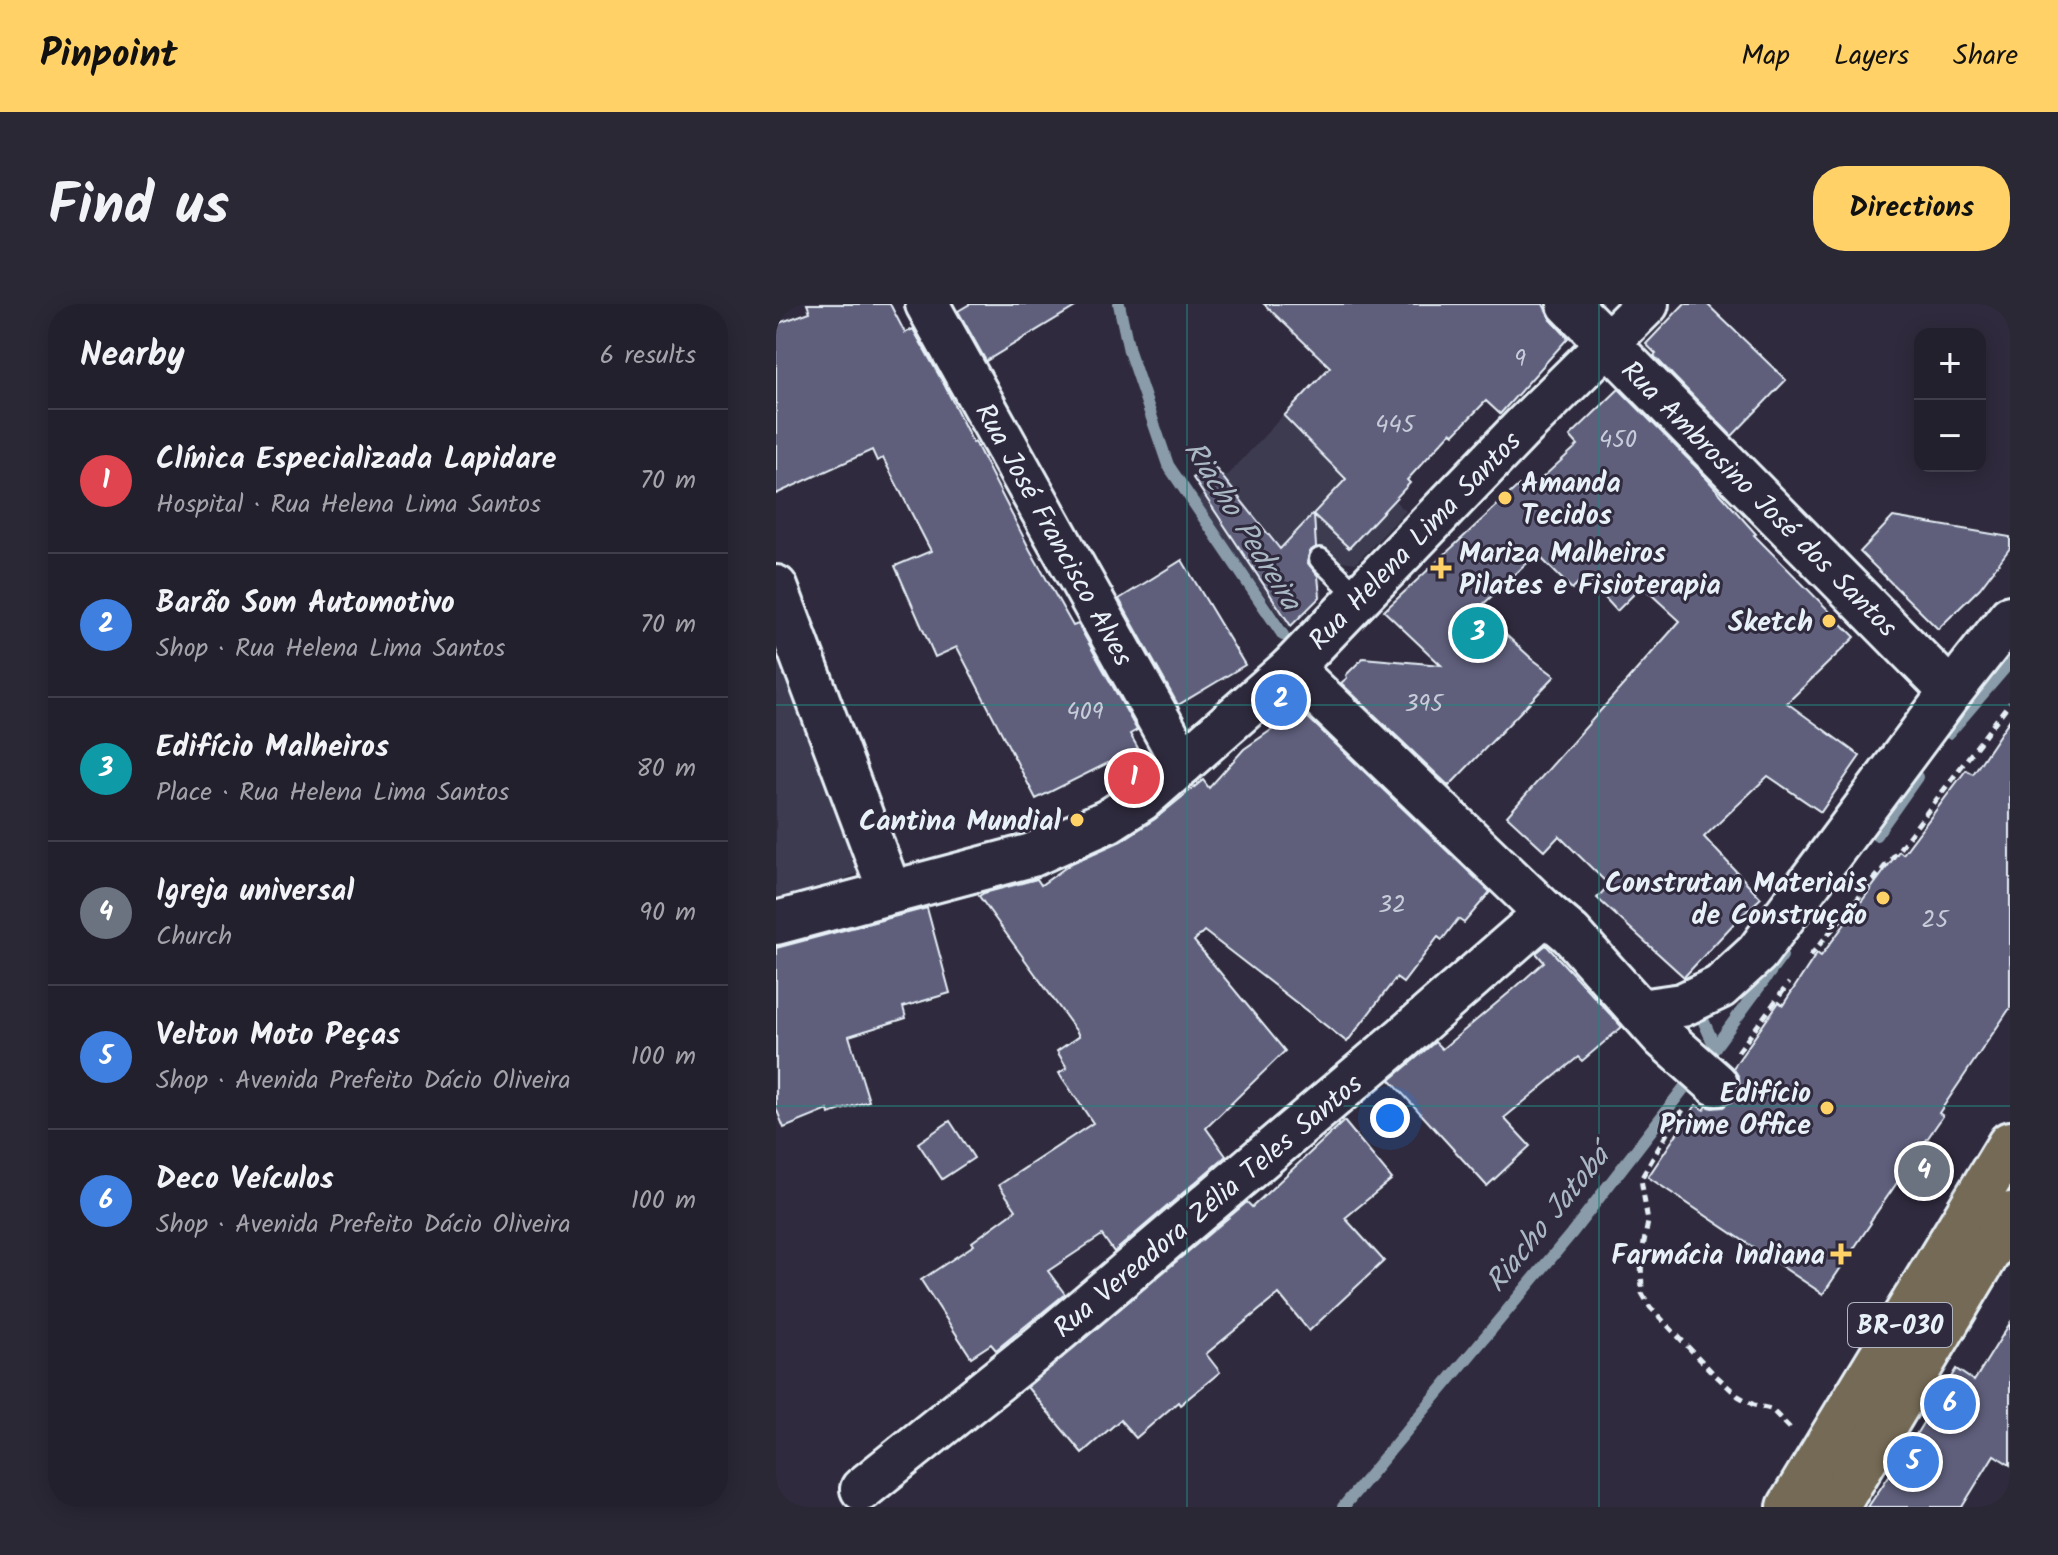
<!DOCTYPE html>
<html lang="en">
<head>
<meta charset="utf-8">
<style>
	:root { --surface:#23202e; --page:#2b2836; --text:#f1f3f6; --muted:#a3a3aa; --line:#403e4a; --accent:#ffd166 }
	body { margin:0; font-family:Kalam,sans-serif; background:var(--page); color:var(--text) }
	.controls { position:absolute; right:24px; top:24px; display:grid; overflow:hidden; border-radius:16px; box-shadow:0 4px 20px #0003 }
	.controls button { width:72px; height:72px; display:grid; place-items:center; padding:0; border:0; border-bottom:2px solid var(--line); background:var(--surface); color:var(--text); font:40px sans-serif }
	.you { position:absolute; left:614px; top:814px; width:28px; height:28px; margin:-20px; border:6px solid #fff; border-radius:50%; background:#1a73e8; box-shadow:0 0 0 12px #1a73e833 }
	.badge { display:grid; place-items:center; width:52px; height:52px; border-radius:50%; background:var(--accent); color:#fff; font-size:26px; font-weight:700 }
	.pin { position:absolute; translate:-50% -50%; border:4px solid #fff; box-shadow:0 2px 8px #0006 }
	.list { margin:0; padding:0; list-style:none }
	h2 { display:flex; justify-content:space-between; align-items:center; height:104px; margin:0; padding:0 32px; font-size:34px }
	h2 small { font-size:26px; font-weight:400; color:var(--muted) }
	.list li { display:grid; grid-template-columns:52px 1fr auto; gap:24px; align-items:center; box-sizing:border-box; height:144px; padding:0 32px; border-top:2px solid var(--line) }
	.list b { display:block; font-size:30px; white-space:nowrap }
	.list p { margin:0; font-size:26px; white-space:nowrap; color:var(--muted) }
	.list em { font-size:26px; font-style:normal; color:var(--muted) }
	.map { position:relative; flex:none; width:1234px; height:1203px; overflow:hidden; border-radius:32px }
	header { display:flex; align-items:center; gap:48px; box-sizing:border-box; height:112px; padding:0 40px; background:var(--accent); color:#111 }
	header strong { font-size:38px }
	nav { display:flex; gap:44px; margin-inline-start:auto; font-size:28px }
	.intro { display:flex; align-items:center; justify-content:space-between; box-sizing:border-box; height:192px; padding:0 48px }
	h1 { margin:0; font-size:56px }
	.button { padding:20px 36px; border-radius:32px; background:var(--accent); color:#111; font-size:28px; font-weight:700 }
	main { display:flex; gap:48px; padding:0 48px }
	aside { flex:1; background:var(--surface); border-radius:32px; box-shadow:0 4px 20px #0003 }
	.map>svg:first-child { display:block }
</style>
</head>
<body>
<header>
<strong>Pinpoint</strong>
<nav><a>Map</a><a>Layers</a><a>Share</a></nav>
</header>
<div class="intro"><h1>Find us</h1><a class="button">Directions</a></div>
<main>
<aside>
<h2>Nearby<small>6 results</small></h2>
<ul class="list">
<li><span class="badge" style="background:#e0444e">1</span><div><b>Clínica Especializada Lapidare</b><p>Hospital · Rua Helena Lima Santos</p></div><em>70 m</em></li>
<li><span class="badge" style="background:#3f7fe0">2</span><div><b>Barão Som Automotivo</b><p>Shop · Rua Helena Lima Santos</p></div><em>70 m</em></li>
<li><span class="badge" style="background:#0f9aa8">3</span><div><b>Edifício Malheiros</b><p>Place · Rua Helena Lima Santos</p></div><em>80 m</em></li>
<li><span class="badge" style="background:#6b7280">4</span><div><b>Igreja universal</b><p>Church</p></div><em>90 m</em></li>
<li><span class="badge" style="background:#3f7fe0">5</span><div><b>Velton Moto Peças</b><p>Shop · Avenida Prefeito Dácio Oliveira</p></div><em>100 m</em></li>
<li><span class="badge" style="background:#3f7fe0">6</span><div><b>Deco Veículos</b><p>Shop · Avenida Prefeito Dácio Oliveira</p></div><em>100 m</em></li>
</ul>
</aside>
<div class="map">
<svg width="1234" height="1203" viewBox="0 0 1234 1203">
	<rect width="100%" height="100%" fill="#2f2a3d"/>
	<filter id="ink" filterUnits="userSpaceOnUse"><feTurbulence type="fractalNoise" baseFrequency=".0125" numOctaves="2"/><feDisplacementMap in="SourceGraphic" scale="16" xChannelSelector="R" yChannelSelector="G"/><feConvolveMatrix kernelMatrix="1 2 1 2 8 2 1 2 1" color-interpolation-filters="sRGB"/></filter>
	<g filter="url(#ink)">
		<!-- built -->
		<g fill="#3d3a50">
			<polygon points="524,93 587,155 598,178 630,207 580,259 557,256 545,271 547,292 513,325 420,196 452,171"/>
			<polygon points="0,333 90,566 63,577 0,594"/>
		</g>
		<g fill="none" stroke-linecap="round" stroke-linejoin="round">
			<!-- stream -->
			<g stroke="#8a9caa" stroke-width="12">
				<polyline points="343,0 353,47 392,161 507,331"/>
				<polyline points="1173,429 1234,358"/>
				<polyline points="1100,531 1141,473"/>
				<polyline points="924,709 939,743"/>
				<polyline points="567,1203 795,930 928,758 1006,652"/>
			</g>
		</g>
		<!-- building -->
		<g fill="#5e5f7c" stroke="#e8f1f8" stroke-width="2">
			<polygon points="31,0 114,0 129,29 137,25 169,82 197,139 199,138 254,246 297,322 302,320 361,426 354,430 362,444 260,495 181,343 159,353 119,262 155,247 107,154 101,157 96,146 0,190 0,20 34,8"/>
			<polygon points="194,0 304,0 210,57 182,7"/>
			<polygon points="488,0 767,0 775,16 792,34 724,110 710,97 678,130 675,128 631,176 634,179 573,244 538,211 540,243 534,247 531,258 542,272 544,293 515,322 417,174 436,160 504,245 570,175 508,112 554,63"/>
			<polygon points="908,0 931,0 1010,76 956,132 878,52 880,50 870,40"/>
			<polygon points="843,85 923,166 980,230 978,231 1079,333 1011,399 1084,452 1045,508 992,472 928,533 985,594 963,614 908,673 821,594 833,581 783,532 769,547 731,512 904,317 866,282 841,307 809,272 796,285 761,250 702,305 755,354 779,372 673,482 565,379 571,374 570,371 587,354 665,361 608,307 743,181 751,188 802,141 794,132"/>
			<polygon points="1117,213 1234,233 1234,244 1204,284 1162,325 1084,248"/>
			<polygon points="406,256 469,361 402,401 343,295"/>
			<polygon points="524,406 714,588 688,619 682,615 666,636 662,633 627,679 620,674 571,738 428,627 418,637 509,747 430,824 450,852 338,948 326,931 272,967 289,990 220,1046 215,1040 195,1053 145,976 198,941 196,938 240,906 223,881 317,819 283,769 291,764 281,747 303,732 301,728 203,592 208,589 261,575 265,581 296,559 345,537 379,515 427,476 433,484 468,445"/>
			<polygon points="1234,415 1234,704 1163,809 1167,812 1094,918 1095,919 1047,990 872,873 920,801 928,806 931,802 936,804 947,803 958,795 964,784 963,773 957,764 1003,698 1007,701 1041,649 1045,652 1123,547 1127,550 1190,466 1197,470"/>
			<polygon points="151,604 174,689 127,703 130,714 73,732 93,797 53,810 52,806 8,824 0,804 0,644"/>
			<polygon points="770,641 846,723 806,757 802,753 728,814 754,842 711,882 614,776 659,738 666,745 741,682 768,658 760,649"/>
			<polygon points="174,817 198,854 166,875 142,839"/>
			<polygon points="568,817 616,875 569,914 608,957 533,1027 503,990 430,1050 444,1068 404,1101 402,1098 360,1134 344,1116 306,1149 251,1083 471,898 476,903"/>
			<polygon points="1234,1019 1234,1161 1218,1151 1186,1203 1092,1203 1133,1142 1180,1065 1198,1077"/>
		</g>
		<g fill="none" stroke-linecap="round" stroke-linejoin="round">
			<!-- service casing -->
			<g stroke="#e8f1f8" stroke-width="26">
				<polyline id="service" points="544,255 583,293"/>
			</g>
			<!-- minor casing -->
			<g stroke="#e8f1f8" stroke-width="48">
				<g id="minor">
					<polyline points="151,0 407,459"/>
					<polyline points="793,0 1175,388"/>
					<polyline points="0,283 114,588"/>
					<polyline points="515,364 770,609 795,630 887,733 940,780"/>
					<polyline points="0,619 256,551 332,517 366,495 515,364 749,121 871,0"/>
					<polyline points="864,707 906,701 944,683 981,649 1175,388 1234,313"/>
					<polyline points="86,1185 262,1044 628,733 770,609"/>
				</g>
			</g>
			<!-- primary casing -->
			<g stroke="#e8f1f8" stroke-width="50">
				<g id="primary">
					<polyline points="1014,1203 1234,840"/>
					<polyline points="1060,1203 1234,911"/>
				</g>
			</g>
			<!-- path -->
			<g stroke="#e8f1f8" stroke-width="5" stroke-dasharray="8 6" stroke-linecap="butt">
				<polyline points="1034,652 1121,548 1234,398"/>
				<polyline points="962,748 1013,679"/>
				<polyline points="907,806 893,826 865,875 872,918 865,953 866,989 874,1003 936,1068 962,1092 978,1101 995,1105 1015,1125"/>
			</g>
			<!-- service -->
			<use href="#service" stroke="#2f2a3d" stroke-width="20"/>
			<!-- minor -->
			<use href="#minor" stroke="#2f2a3d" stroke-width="42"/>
			<!-- primary -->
			<use href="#primary" stroke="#756a55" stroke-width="44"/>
		</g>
	</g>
	<!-- grid -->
	<path fill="none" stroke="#25827c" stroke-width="2" stroke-opacity="0.55" d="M411,0v1203M823,0v1203M0,401h1234M0,802h1234"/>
	<!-- markers -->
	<g fill="#ffd166" stroke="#2f2a3d" stroke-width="3">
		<circle cx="729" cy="194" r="8"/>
		<path d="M661 252h8v8h8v8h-8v8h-8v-8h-8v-8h8z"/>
		<circle cx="1053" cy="317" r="8"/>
		<circle cx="301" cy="516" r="8"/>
		<circle cx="1107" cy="594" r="8"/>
		<circle cx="1051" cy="804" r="8"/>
		<path d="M1061 938h8v8h8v8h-8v8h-8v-8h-8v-8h8z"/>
	</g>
	<g text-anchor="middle" stroke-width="6" stroke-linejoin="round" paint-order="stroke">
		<!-- number labels -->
		<g font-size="24" fill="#c6ccd9">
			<text x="744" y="62">9</text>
			<text x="619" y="128">445</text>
			<text x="842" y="143">450</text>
			<text x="648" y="407">395</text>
			<text x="309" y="415">409</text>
			<text x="616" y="608">32</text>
			<text x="1159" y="623">25</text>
		</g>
		<!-- shield labels -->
		<rect fill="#2f2a3d" stroke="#b0b5c0" stroke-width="2" x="1072" y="999" width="104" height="44" rx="6"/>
		<g font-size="26" font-weight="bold" fill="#e8f1f8">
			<text x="1124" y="1030">BR-030</text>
		</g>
		<!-- poi labels -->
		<g font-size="28" font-weight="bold" fill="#e8f1f8" stroke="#2f2a3d" text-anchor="end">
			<text x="745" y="188" text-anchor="start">Amanda<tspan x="745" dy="32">Tecidos</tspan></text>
			<text x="683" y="258" text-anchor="start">Mariza Malheiros<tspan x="683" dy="32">Pilates e Fisioterapia</tspan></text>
			<text x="1037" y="327">Sketch</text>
			<text x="285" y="526">Cantina Mundial</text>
			<text x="1091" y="588">Construtan Materiais<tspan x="1091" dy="32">de Construção</tspan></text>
			<text x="1035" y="798">Edifício<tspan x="1035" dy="32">Prime Office</tspan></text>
			<text x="1049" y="960">Farmácia Indiana</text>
		</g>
		<!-- street labels -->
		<g font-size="28" fill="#e8f1f8" stroke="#2f2a3d">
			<text transform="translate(984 194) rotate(45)" y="10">Rua Ambrosino José dos Santos</text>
			<text transform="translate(279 230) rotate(61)" y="10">Rua José Francisco Alves</text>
			<text transform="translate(638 236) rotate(-46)" y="10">Rua Helena Lima Santos</text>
			<text transform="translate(431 901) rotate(-40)" y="10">Rua Vereadora Zélia Teles Santos</text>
		</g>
		<!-- water labels -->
		<g font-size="30" font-style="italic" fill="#aab8c4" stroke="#2f2a3d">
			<text transform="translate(467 221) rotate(58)" y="10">Riacho Pedreira</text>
			<text transform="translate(771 915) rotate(-51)" y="10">Riacho Jatobá</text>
		</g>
	</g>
</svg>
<div class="controls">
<button>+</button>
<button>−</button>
</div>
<div class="you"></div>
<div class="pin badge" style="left:358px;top:474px;background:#e0444e">1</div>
<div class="pin badge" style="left:505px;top:396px;background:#3f7fe0">2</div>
<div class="pin badge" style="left:702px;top:329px;background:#0f9aa8">3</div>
<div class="pin badge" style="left:1148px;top:867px;background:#6b7280">4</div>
<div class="pin badge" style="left:1137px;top:1158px;background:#3f7fe0">5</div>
<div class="pin badge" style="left:1174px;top:1100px;background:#3f7fe0">6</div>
</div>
</main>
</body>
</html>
